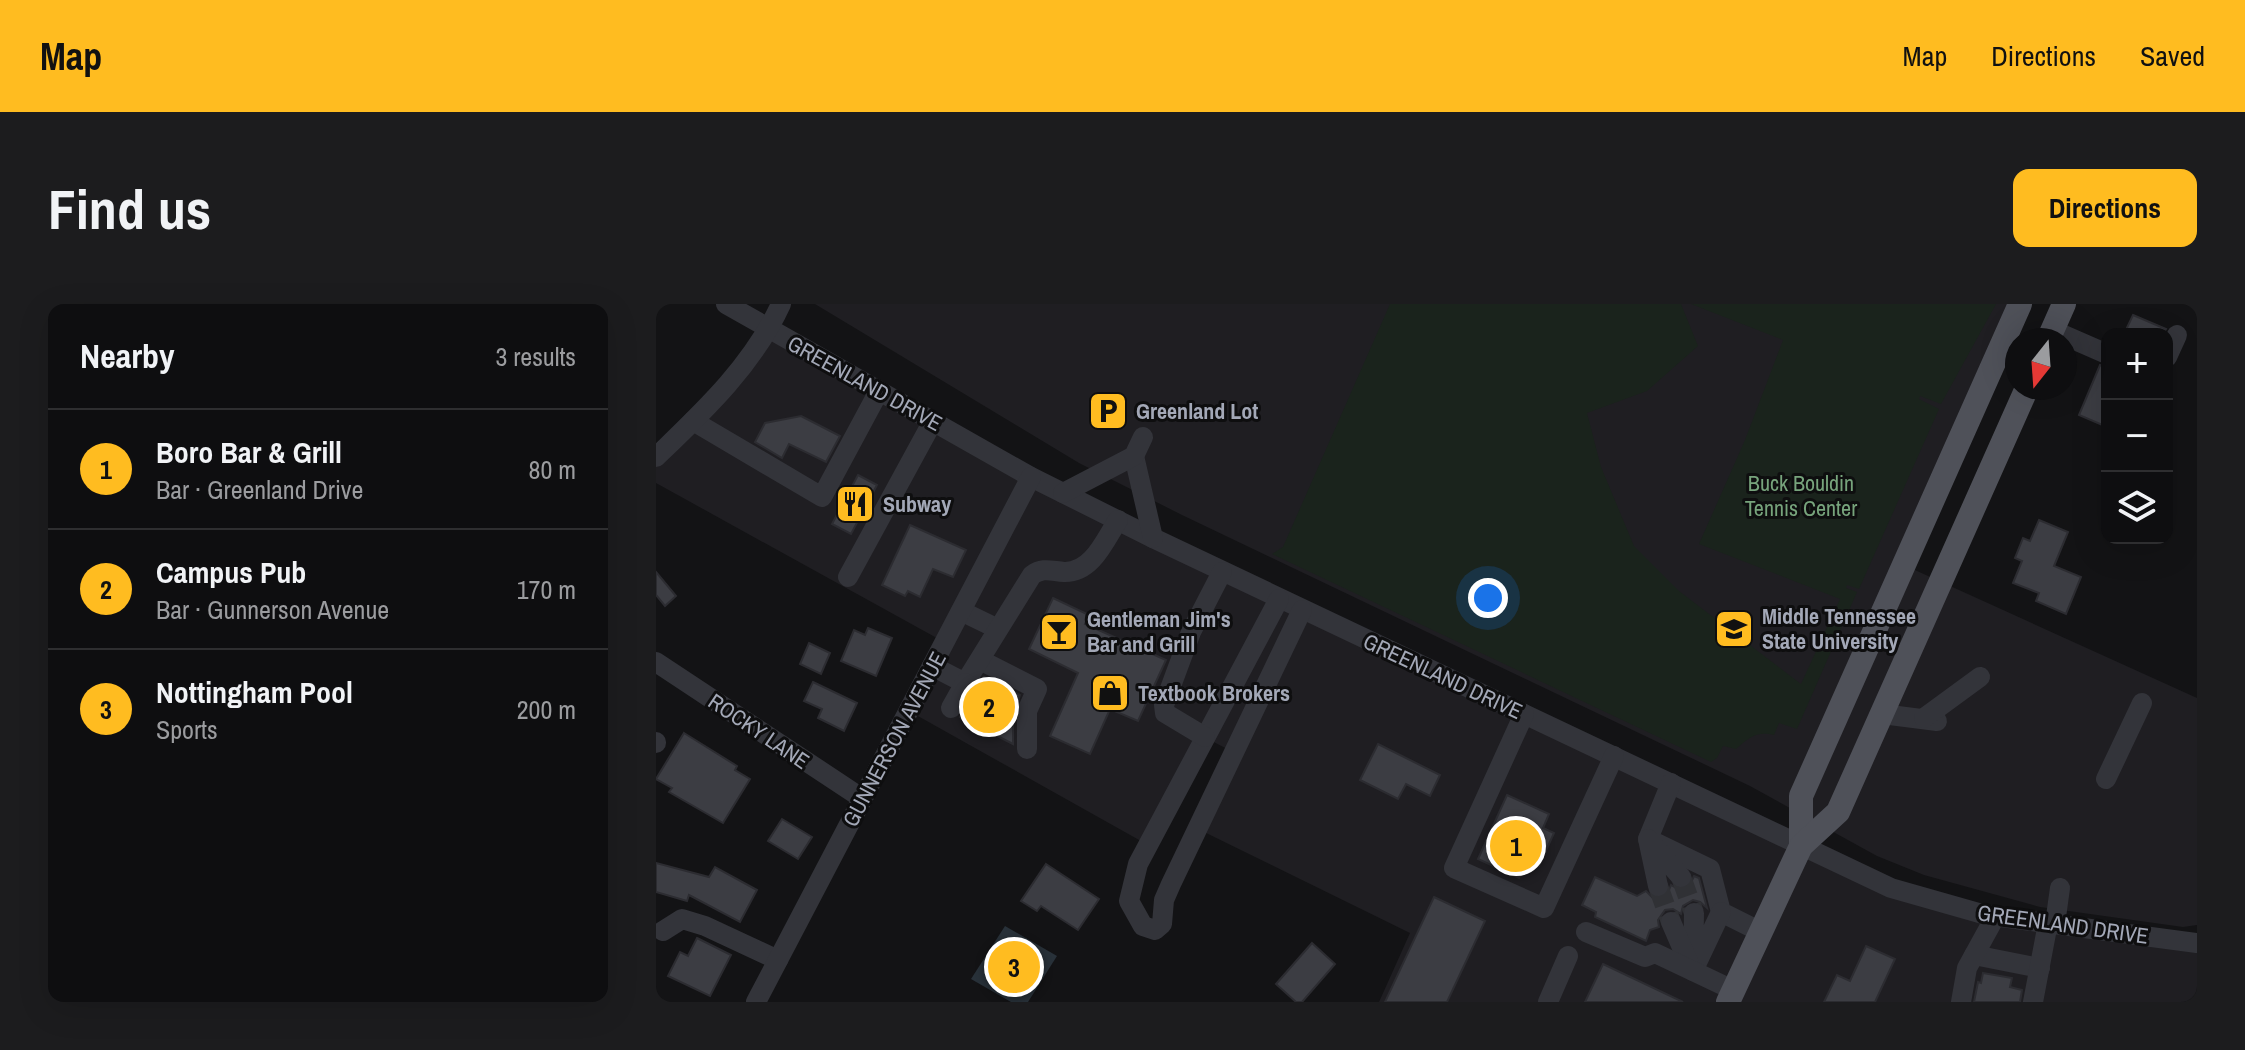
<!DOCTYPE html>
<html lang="en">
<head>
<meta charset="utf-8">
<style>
	:root { --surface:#0e0e10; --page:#1c1c1e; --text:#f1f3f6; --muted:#9b9c9f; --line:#2e2e30; --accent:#ffbc20 }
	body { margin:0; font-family:"Archivo Narrow",sans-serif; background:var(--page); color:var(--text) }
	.controls { position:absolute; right:24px; top:24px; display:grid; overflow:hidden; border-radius:16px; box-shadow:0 8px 32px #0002 }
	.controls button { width:72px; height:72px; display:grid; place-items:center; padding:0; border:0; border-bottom:2px solid var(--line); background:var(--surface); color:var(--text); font:40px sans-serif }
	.compass { position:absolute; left:1349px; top:24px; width:72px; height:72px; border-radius:50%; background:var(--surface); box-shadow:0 8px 32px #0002; rotate:197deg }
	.you { position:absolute; left:832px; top:294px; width:28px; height:28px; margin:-20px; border:6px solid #fff; border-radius:50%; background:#1a73e8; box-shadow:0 0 0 12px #1a73e833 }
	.badge { display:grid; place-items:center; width:52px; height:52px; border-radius:50%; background:var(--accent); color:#111; font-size:26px; font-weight:700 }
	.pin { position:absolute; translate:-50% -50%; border:4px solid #fff; box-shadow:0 2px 8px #0006 }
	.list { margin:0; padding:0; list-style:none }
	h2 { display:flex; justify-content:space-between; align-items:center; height:104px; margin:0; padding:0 32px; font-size:34px }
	h2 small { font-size:26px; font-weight:400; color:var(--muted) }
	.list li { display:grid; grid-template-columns:52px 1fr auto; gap:24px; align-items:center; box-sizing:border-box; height:120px; padding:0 32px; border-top:2px solid var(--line) }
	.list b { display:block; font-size:30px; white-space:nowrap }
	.list p { margin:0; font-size:26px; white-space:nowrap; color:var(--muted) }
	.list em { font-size:26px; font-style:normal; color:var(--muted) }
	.icon { flex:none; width:44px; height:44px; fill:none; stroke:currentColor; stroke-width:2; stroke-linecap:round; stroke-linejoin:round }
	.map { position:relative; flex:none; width:1541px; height:698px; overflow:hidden; border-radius:16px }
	header { display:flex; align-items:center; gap:48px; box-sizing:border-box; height:112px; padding:0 40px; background:var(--accent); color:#111 }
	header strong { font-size:38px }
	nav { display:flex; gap:44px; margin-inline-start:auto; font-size:28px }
	.intro { display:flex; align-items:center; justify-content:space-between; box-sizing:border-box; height:192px; padding:0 48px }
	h1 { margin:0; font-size:56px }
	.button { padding:20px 36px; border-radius:16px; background:var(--accent); color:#111; font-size:28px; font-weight:700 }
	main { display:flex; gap:48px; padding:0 48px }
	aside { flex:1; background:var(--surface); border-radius:16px; box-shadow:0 8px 32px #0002 }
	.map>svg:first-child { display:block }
</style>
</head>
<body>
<header>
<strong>Map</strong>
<nav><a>Map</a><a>Directions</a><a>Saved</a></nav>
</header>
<div class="intro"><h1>Find us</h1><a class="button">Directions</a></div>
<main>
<aside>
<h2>Nearby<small>3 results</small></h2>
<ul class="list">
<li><span class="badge">1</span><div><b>Boro Bar &amp; Grill</b><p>Bar · Greenland Drive</p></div><em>80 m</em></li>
<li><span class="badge">2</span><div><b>Campus Pub</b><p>Bar · Gunnerson Avenue</p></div><em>170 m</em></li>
<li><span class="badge">3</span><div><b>Nottingham Pool</b><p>Sports</p></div><em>200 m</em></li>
</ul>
</aside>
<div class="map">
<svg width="1541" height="698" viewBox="0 0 1541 698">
	<rect width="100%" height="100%" fill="#131315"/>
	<!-- built -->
	<g fill="#1f1e22">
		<polygon points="159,0 1359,0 1239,257 1541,394 1541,621 1527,623 1384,603 1268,571 1221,552 1094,482 526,211 423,159"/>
		<polygon points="113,25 375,173 1145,542 1330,611 1541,639 1541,698 723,698 754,629 542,525 577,448 550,434 492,541 253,407 288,338 0,179 0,153"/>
	</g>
	<!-- green -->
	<path fill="#1a231c" d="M734,0h291l17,42 -51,45 -60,22 14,54 33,79 45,45 122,93 39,-85 -141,-55 46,-104 38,-100 -92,-36h305l-55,100 -21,-8 -1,3 20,10 -80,180 -12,-4 -1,3 11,4 -60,137 -18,-6 -5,12c-18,-4 -25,3 -38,14l-13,-3 -6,12 -6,4 -439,-208 11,-7z"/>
	<!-- water -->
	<polygon fill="#283139" points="349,622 401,652 372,698 355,698 315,675"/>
	<!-- building -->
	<g fill="#3c3d43" stroke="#2c2c31" stroke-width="2">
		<polygon points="1477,11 1510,25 1507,30 1468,30"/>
		<polygon points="1444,61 1451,63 1451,123 1423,111"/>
		<polygon points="145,112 184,132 170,158 133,140 126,154 99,138 109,119"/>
		<polygon points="202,171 221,181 195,230 176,220"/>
		<polygon points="1383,216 1412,228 1398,262 1425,273 1410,310 1380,297 1383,289 1357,279 1366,257 1359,254 1367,234 1374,237"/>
		<polygon points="254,221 310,246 297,273 277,265 264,293 252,287 249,292 226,281"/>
		<polygon points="0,268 20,292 9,302 0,291"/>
		<polygon points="397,294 433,311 429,320 510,356 482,417 454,405 434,450 394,432 422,369 373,345"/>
		<polygon points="212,324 236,334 220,372 185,357 198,326 209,331"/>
		<polygon points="153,339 174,349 165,370 144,360"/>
		<polygon points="328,373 364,391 357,413 357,440 304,413"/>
		<polygon points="157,378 201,399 188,427 162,414 166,405 148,397"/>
		<polygon points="28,429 81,462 79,466 94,475 67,519 13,488 16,484 0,475"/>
		<polygon points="722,440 784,471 774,492 750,480 742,495 704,476"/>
		<polygon points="851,491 893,510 887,524 898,529 883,562 871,556 863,574 822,555"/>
		<polygon points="126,515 156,533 142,555 112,537"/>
		<polygon points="0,559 53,573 59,563 101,586 84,618 33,591 31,597 0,588"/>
		<polygon points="390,560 443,595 422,626 385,602 381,607 365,597"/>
		<polygon points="1038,572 1043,574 1051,604 1044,598 1037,596 1027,602 1025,610 1017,605 1009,606 1002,616 1003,623 994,626 990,637 939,613 940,608 926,601 939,573 981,592 990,587 997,594 1004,595 1011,591 1015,581 1022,585 1033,583"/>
		<polygon points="778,593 829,617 791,698 729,698"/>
		<polygon points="41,634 75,651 54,692 12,672 24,648 32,652"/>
		<polygon points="656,639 679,660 646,698 640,698 620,680"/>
		<polygon points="1210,642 1239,655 1219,698 1168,698 1181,671 1194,677"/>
		<polygon points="947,660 1027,698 929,698"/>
		<polygon points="1327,669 1356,674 1354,683 1366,686 1364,698 1318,698 1322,678 1325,679"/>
	</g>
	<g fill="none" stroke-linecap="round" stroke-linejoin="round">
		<!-- minor-tunnel -->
		<g stroke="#303135" stroke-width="20" stroke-dasharray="20 10" stroke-linecap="butt">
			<polyline points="1025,573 1038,609"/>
			<polyline points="1002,582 1015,618"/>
		</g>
		<!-- minor -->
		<g stroke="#33343a" stroke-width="20">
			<polyline points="70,0 375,173 497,234 1235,584 1330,611 1541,639"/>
			<polyline points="1396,26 1451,50"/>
			<polyline points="1511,53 1521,31"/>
			<polyline points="37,117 166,193 223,87"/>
			<polyline points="478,152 497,234"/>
			<path d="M0,153c48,-46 97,-92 125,-153"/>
			<polyline points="407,189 478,152 487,133"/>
			<polyline points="192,273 277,117"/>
			<polyline points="623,295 482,560 473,597 487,622 499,626 506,620 508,596 515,580 646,306"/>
			<polyline points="305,307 342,325"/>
			<polyline points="324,356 381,385 371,407 371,445"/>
			<polyline points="0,358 207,495"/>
			<path d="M276,362l33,17 67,-108c11,-8 19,-4 32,-3 28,1 41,-32 54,-52"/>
			<polyline points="295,404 309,379"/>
			<polyline points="868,410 798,564 888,604 958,452"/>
			<polyline points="1226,410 1281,417"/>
			<polyline points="1268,414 1324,373"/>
			<polyline points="549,433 509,409 508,401 535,328 566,268"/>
			<polyline points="0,438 0,439"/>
			<polyline points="1450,475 1486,399"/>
			<polyline points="1015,479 992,535 1054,565 1065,608 1105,628"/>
			<polyline points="1002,582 992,535 1025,573"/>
			<polyline points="1038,609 1037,667 1065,608"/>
			<polyline points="1015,618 1034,662"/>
			<polyline points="1399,620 1404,584"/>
			<polyline points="7,627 26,615 49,622 122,656"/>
			<polyline points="930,628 989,653 999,649 1077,686"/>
			<polyline points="1318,651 1384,664"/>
			<polyline points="100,698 375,173"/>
			<polyline points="892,698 912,652"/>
			<polyline points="1305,698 1311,664 1339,613"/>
			<polyline points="1377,698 1392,619"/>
		</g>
		<!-- major -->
		<g stroke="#4f5159" stroke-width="24">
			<polyline points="1392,36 1408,0"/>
			<polyline points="1145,542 1145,492 1364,0"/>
			<polyline points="1072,698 1145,542 1182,508 1371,84"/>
		</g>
	</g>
	<!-- icons -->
	<defs>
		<g id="parking-square" transform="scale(2)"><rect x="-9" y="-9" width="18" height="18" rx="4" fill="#ffbc20" stroke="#0e0e0f"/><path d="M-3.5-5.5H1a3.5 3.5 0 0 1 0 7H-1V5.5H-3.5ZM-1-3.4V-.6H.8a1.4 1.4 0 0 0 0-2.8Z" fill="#111"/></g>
		<g id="restaurant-square" transform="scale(2)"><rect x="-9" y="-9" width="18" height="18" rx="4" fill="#ffbc20" stroke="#0e0e0f"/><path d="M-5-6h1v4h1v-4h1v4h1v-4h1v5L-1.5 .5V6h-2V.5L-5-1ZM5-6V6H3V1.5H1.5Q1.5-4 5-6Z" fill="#111"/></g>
		<g id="university-square" transform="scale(2)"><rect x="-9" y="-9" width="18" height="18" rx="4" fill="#ffbc20" stroke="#0e0e0f"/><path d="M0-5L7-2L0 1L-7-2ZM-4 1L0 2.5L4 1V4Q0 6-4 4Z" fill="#111"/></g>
		<g id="bar-square" transform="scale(2)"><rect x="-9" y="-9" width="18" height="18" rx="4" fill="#ffbc20" stroke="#0e0e0f"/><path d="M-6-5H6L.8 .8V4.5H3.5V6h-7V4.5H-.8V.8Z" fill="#111"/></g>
		<g id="shop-square" transform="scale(2)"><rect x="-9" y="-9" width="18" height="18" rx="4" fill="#ffbc20" stroke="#0e0e0f"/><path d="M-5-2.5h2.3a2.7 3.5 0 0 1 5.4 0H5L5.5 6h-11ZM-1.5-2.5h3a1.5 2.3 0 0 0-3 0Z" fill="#111"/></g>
	</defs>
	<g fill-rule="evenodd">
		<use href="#parking-square" x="452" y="107"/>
		<use href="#restaurant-square" x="199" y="200"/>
		<use href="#university-square" x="1078" y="325"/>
		<use href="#bar-square" x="403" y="328"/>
		<use href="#shop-square" x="454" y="389"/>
	</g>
	<g text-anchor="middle" stroke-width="6" stroke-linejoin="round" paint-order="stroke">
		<!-- street labels -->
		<g font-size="22" fill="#a3a8b7" stroke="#0e0e0f">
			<text transform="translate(209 79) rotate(29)" y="8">GREENLAND DRIVE</text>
			<text transform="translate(787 372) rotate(25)" y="8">GREENLAND DRIVE</text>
			<text transform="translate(103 427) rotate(34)" y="8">ROCKY LANE</text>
			<text transform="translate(238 435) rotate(-62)" y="8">GUNNERSON AVENUE</text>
			<text transform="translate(1407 620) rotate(8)" y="8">GREENLAND DRIVE</text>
		</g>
		<!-- poi labels -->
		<g font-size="22" font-weight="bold" fill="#a3a8b7" stroke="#0e0e0f" text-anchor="start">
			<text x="480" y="115">Greenland Lot</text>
			<text x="227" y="208">Subway</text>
			<text x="1106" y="320">Middle Tennessee<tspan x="1106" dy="25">State University</tspan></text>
			<text x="431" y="323">Gentleman Jim's<tspan x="431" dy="25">Bar and Grill</tspan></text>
			<text x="482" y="397">Textbook Brokers</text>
		</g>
		<!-- park labels -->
		<g font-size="22" fill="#77a47c" stroke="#0e0e0f">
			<text x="1145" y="187">Buck Bouldin<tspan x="1145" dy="25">Tennis Center</tspan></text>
		</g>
	</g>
</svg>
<div class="controls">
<button>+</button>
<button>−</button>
<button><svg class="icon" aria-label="layers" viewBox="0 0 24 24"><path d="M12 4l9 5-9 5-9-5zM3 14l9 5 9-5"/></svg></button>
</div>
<svg class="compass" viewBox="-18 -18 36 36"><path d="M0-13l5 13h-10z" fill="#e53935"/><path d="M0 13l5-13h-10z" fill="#9b9c9f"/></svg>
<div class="you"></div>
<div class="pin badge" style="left:860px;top:542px">1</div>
<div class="pin badge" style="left:333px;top:403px">2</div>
<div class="pin badge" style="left:358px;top:663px">3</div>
</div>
</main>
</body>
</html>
